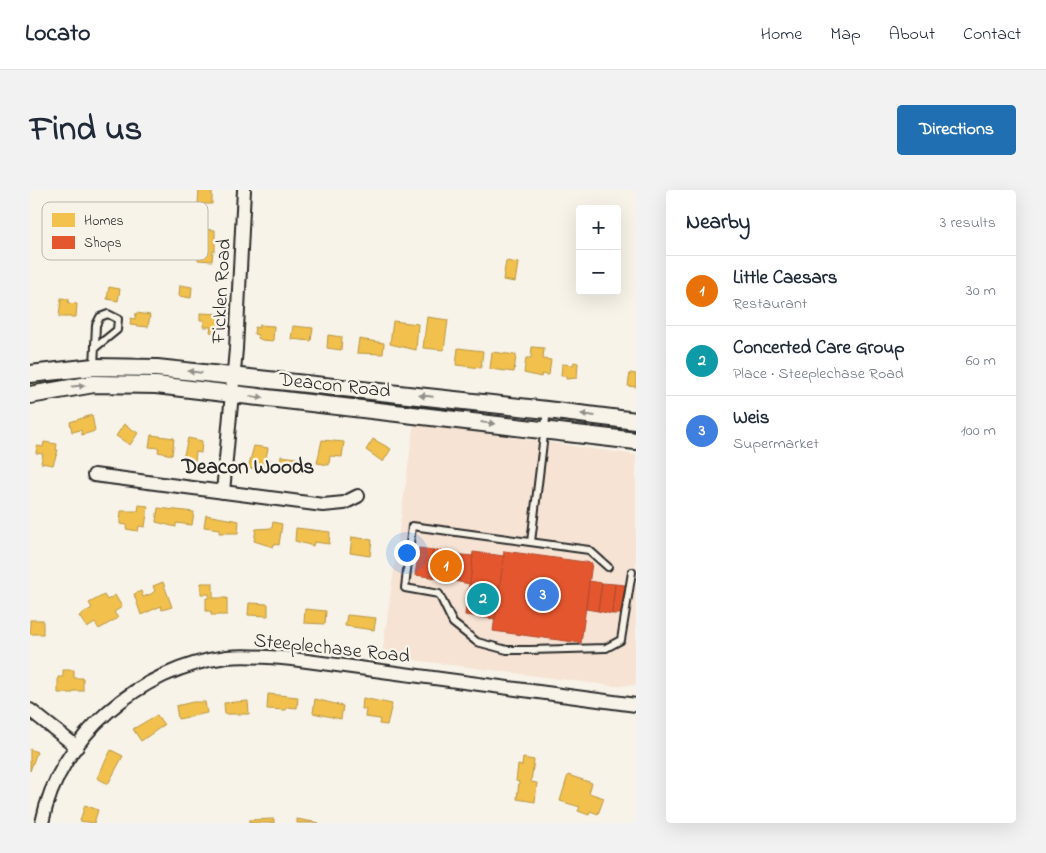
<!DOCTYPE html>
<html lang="en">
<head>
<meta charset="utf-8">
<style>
	:root { --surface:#fff; --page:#f2f2f3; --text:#1f2937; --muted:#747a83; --line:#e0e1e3; --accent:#1f6fb2 }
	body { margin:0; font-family:"Indie Flower",sans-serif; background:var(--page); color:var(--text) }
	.controls { position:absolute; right:15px; top:15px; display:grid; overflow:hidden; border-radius:5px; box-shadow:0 5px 20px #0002 }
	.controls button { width:45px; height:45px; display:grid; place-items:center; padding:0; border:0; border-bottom:1px solid var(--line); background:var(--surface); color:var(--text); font:25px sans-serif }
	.you { position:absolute; left:376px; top:362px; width:18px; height:18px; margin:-12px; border:4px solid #fff; border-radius:50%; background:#1a73e8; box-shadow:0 0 0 8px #1a73e833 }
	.badge { display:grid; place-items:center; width:32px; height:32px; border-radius:50%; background:var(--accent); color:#fff; font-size:16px; font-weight:700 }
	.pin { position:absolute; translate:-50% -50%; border:2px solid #fff; box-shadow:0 1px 5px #0006 }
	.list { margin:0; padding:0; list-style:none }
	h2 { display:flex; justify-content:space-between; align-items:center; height:65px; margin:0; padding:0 20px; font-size:21px }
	h2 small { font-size:16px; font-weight:400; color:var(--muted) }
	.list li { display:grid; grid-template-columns:32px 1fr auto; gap:15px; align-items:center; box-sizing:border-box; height:70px; padding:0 20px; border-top:1px solid var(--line) }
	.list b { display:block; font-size:19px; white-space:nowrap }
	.list p { margin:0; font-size:16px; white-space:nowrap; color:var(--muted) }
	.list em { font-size:16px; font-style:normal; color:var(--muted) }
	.map { position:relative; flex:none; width:606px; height:633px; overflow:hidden; border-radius:5px }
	header { display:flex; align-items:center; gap:30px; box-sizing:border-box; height:70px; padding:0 25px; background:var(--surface); border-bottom:1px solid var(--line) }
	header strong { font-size:24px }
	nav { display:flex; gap:28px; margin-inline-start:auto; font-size:18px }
	.intro { display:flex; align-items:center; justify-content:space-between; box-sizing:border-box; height:120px; padding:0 30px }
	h1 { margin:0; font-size:35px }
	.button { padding:12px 22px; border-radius:5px; background:var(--accent); color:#fff; font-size:18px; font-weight:700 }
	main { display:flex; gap:30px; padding:0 30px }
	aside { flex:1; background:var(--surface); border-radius:5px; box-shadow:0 5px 20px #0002 }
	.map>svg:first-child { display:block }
</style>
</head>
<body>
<header>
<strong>Locato</strong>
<nav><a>Home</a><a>Map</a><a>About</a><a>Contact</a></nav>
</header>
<div class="intro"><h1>Find us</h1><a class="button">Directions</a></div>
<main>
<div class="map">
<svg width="606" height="633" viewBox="0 0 606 633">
	<rect width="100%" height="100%" fill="#f7f3e8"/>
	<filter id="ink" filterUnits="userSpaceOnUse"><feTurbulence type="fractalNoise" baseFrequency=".02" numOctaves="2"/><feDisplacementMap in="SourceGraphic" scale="10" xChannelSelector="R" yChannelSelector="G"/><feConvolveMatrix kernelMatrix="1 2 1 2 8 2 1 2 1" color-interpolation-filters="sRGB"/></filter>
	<g filter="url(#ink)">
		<!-- built -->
		<polygon fill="#f6e3d4" points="384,233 606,265 606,495 584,496 352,466"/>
		<!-- green -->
		<g fill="#d2e397" stroke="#7e8761">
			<polygon points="47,183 92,185 0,198 0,194 5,192"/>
			<polygon points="269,203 356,207 438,218 357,215"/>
		</g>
		<!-- homes -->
		<g fill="#f2c14e" stroke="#b69444">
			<polygon points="169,0 182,0 182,14 168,14"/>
			<polygon points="170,39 185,40 185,61 183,61 182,71 168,70"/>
			<polygon points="476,71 488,73 485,92 473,90"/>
			<polygon points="150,95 162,97 161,108 149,106"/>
			<polygon points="79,97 90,99 88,111 77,109"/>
			<polygon points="31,108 39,109 38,113 47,114 46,127 29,127"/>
			<polygon points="106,123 120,125 118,137 100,135 101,128 105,129"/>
			<polygon points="170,123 191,124 190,143 180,142 181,137 173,137 174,130 170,130"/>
			<polygon points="397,127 418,130 414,160 393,158"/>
			<polygon points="363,131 388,134 386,160 360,154"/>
			<polygon points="229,135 244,136 243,151 232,150 228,148 228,145 224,144 225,137 229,138"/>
			<polygon points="263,136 283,138 281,151 261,149"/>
			<polygon points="298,145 312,147 311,160 297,158"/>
			<polygon points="329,149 354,153 353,164 327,163"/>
			<polygon points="502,157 514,158 513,169 521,170 519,185 512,184 511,187 494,183 496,168 501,168"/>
			<polygon points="428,158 453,161 451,178 426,175"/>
			<polygon points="462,162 486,165 484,182 460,179"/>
			<polygon points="544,172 548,173 547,188 536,189 536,186 531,186 532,174 543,175"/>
			<polygon points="600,183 606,184 606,197 598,196"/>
			<polygon points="62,225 65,241 52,245 51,240 42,242 40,232"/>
			<polygon points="94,234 108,243 100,255 86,246"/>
			<polygon points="121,245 144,248 142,265 128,262 129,258 119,257"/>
			<polygon points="158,248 172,251 171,263 166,262 165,271 153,269"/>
			<polygon points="343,249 361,259 353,272 336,260"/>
			<polygon points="292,250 314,252 312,267 300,266 299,275 287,273"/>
			<polygon points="14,252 27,254 26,260 28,260 23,275 11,273 13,264 6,263 7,256 13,257"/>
			<polygon points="224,256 238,258 236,268 240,269 239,273 235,273 234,280 218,278"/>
			<polygon points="251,266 275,269 273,283 249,279"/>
			<polygon points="109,315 118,316 115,337 109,336 108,341 96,339 97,335 90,334 91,321 108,321"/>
			<polygon points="128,318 164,322 162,335 146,333 146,337 126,332"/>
			<polygon points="176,325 209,331 208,343 189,343 190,339 174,337"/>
			<polygon points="243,332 252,334 249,355 244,354 243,357 224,351 226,339 242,338"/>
			<polygon points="266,338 300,342 299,354 284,352 283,356 265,351"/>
			<polygon points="322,347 342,350 340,366 320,363"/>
			<polygon points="133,392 142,417 132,420 131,416 111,425 104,404 111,401 113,407 121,404 125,401 123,396"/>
			<polygon points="171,393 183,393 183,408 197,408 197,425 181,425 181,421 176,421 176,408 179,408 179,404 171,404"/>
			<polygon points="74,405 77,410 85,405 92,417 84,422 88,428 69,439 65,433 57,438 49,426 62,418 59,413"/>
			<polygon points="219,413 238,414 238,426 218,425"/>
			<polygon points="275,419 296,421 295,434 274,433"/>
			<polygon points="317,425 346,428 344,440 315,436"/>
			<rect x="0" y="430" width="13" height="14"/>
			<polygon points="33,480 44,480 44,488 53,488 53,501 44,501 43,503 28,503 28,487 33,487"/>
			<polygon points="238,504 268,507 267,518 257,517 256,520 237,519"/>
			<polygon points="333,508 362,514 357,535 349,534 350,529 335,527 336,519 332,519"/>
			<polygon points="285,509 313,516 311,529 283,523"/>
			<polygon points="218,511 219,524 195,524 194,513"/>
			<polygon points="163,512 175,512 177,523 148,529 146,516"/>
			<polygon points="127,525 134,535 111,551 103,539"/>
			<polygon points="0,559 7,562 0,581"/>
			<polygon points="81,560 93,566 78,594 67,588"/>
			<polygon points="493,568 504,570 501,592 507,593 505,612 487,609 489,592 486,591 488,575 492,576"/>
			<polygon points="538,585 562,593 559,603 574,608 568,624 560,621 559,625 548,621 550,617 530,611"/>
			<polygon points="55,615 68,620 64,633 50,631"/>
			<polygon points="244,629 244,633 219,633 219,630"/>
			<polygon points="267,629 289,633 267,633"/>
		</g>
		<!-- shops -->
		<g fill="#e4572e" stroke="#ac4a2d">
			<polygon points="389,358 403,360 400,387 385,385"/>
			<polygon points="403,360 414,361 411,389 400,387"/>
			<polygon points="414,361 422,362 418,390 411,389"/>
			<polygon points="474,361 562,373 551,453 463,441"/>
			<polygon points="443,362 474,366 465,429 435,425"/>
			<polygon points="422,364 433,365 429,392 418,390"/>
			<polygon points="433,365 443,366 440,394 429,392"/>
			<polygon points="559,391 572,393 568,421 556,419"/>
			<polygon points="572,393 585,394 582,424 568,421"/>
			<polygon points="585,394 595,395 592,424 582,424"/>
		</g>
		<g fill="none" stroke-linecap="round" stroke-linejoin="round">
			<!-- lane casing -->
			<g stroke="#2b2b2b" stroke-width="10">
				<g id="lane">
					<polyline points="64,176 66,135 70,127 78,124 88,129 87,140 66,157"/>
					<polyline points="501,352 517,220"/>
					<polyline points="578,377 559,360 382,336 375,398 409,404 423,433 447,452 477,460 500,460 576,458 591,450 602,382"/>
				</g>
			</g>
			<!-- street casing -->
			<g stroke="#2b2b2b" stroke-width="16">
				<g id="street">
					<polyline points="64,285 293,315 314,313 328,306"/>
					<polyline points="193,302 206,159 214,0"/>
					<polyline points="0,520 47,557"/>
					<path d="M12,633c17,-87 98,-155 185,-166 21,-2 43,0 65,2l344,46"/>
				</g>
			</g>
			<!-- secondary casing -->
			<g stroke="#2b2b2b" stroke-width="20">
				<g id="secondary">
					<polyline points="0,184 64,177 127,178 517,220 606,231"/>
					<polyline points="0,205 64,194 126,195 606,251"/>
				</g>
			</g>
			<!-- lane -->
			<use href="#lane" stroke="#f7f3e8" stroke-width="6"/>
			<!-- street -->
			<use href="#street" stroke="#f7f3e8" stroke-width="12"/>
			<!-- secondary -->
			<use href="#secondary" stroke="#f7f3e8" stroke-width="16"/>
		</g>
		<!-- one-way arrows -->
		<defs><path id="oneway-solid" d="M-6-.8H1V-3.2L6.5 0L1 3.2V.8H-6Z" transform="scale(1.25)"/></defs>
		<g fill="#918f8a">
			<use href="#oneway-solid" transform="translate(165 182) rotate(-173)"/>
			<use href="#oneway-solid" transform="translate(48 196) rotate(-6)"/>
			<use href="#oneway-solid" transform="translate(396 206) rotate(-174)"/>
			<use href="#oneway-solid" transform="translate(227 207) rotate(7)"/>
			<use href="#oneway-solid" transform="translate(558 225) rotate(-172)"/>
			<use href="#oneway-solid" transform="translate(458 233) rotate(7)"/>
		</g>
	</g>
	<g text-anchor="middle" stroke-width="5" stroke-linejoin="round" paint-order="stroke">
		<!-- street labels -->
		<g font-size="20" fill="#2b2b2b" stroke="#f7f3e8">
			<text transform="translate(190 101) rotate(-87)" y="7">Ficklen Road</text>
			<text transform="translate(305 194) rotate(6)" y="7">Deacon Road</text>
			<text transform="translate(302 457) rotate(6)" y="7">Steeplechase Road</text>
		</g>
		<!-- neighbourhood labels -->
		<g font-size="21" font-weight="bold" fill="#2b2b2b" stroke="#f7f3e8">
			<text x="218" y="283">Deacon Woods</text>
		</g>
	</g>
	<!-- legend -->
	<rect x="12" y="12" width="166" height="58" rx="8" fill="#f7f3e8" stroke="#bab7af" stroke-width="1"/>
	<rect x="22" y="23" width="23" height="14" fill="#f2c14e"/>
	<rect x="22" y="46" width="23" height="13" fill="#e4572e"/>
	<g font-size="14" fill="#2b2b2b">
		<text x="54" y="35">Homes</text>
		<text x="54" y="57">Shops</text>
	</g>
</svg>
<div class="controls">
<button>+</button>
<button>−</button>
</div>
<div class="you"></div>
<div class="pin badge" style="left:416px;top:376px;background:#e8710a">1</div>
<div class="pin badge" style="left:453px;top:409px;background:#0f9aa8">2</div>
<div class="pin badge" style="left:513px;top:405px;background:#3f7fe0">3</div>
</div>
<aside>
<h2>Nearby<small>3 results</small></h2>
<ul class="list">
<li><span class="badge" style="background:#e8710a">1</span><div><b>Little Caesars</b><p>Restaurant</p></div><em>30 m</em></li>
<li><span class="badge" style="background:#0f9aa8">2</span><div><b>Concerted Care Group</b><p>Place · Steeplechase Road</p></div><em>60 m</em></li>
<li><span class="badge" style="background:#3f7fe0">3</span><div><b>Weis</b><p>Supermarket</p></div><em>100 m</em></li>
</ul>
</aside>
</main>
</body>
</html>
